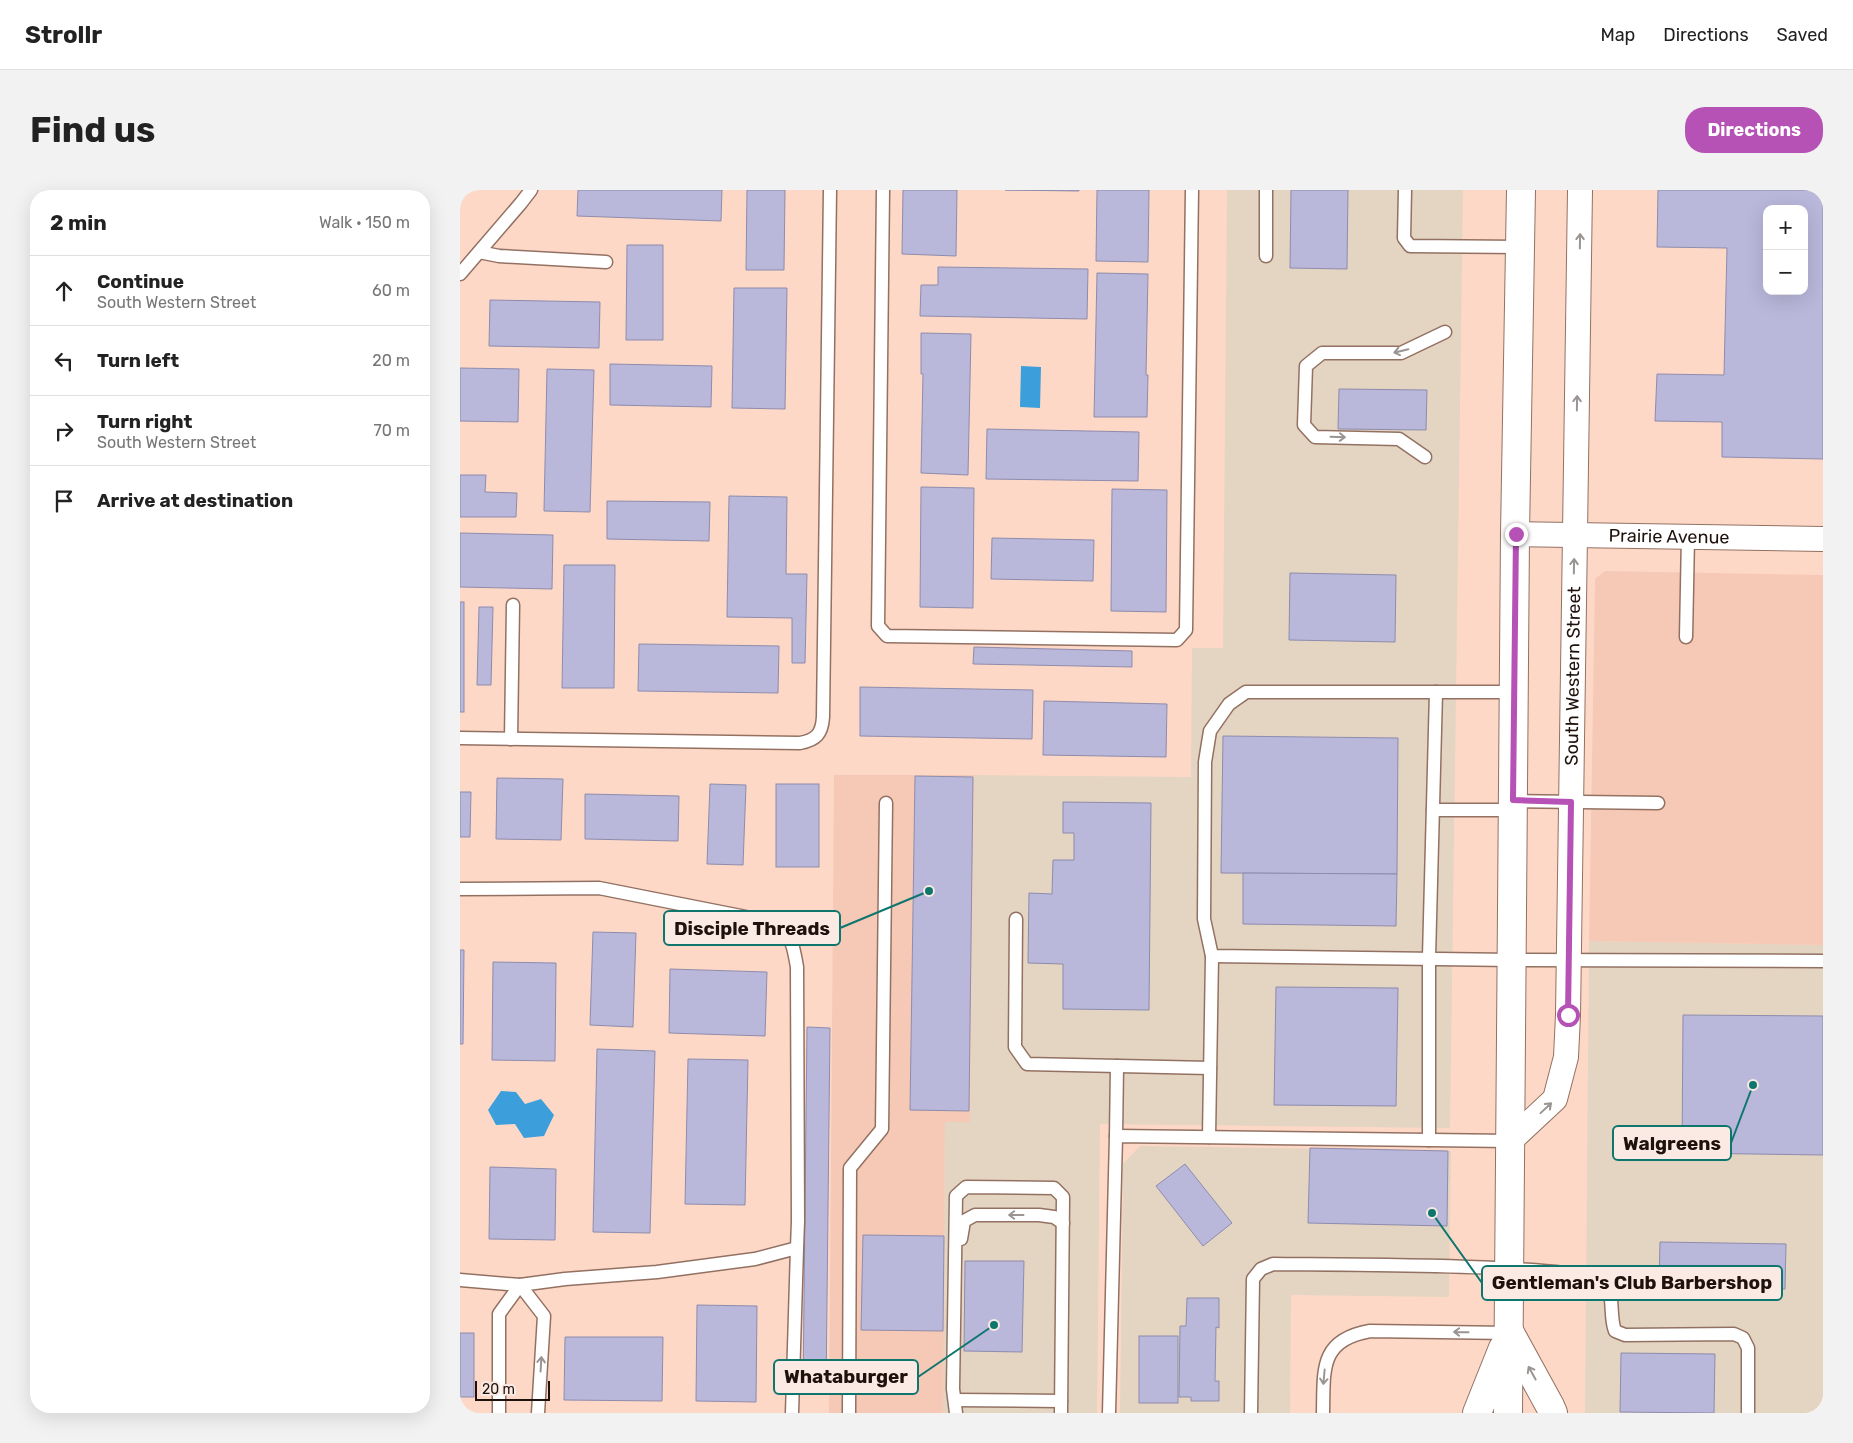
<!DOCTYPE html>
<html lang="en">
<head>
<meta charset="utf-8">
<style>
	:root { --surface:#fff; --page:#f2f2f2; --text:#222; --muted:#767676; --line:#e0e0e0; --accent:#b651b6 }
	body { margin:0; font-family:Rubik,sans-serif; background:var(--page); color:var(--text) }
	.controls { position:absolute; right:15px; top:15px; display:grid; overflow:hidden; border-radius:10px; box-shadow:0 5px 20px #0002 }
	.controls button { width:45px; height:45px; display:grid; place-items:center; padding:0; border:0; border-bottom:1px solid var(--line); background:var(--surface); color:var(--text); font:25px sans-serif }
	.scale { position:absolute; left:15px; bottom:12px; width:75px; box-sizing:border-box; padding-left:5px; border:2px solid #1f120d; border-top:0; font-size:14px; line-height:18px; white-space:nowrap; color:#1f120d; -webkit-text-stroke:4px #faeae3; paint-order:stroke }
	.stop { position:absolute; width:15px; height:15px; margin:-11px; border:4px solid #b651b6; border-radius:50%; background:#fff }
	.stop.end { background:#b651b6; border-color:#fff; box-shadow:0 1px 5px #0008 }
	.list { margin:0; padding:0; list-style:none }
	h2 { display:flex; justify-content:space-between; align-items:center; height:65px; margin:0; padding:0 20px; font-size:21px }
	h2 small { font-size:16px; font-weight:400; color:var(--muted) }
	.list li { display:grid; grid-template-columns:32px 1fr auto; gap:15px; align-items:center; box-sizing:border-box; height:70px; padding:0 20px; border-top:1px solid var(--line) }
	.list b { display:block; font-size:19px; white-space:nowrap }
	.list p { margin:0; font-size:16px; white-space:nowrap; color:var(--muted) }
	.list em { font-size:16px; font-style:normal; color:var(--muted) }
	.icon { flex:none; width:28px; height:28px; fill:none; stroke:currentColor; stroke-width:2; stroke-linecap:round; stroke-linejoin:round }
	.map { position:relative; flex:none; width:1363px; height:1223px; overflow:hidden; border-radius:20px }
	header { display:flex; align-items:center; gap:30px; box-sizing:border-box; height:70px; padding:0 25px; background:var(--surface); border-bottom:1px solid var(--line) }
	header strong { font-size:24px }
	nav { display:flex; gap:28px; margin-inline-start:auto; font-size:18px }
	.intro { display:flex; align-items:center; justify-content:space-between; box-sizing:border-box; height:120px; padding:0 30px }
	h1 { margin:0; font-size:35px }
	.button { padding:12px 22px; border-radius:20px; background:var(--accent); color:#fff; font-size:18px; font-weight:700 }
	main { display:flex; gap:30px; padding:0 30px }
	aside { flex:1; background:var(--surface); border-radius:20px; box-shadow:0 5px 20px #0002 }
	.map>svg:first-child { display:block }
</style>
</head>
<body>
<header>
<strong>Strollr</strong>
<nav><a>Map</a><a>Directions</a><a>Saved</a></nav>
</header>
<div class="intro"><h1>Find us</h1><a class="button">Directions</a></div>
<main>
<aside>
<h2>2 min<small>Walk · 150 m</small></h2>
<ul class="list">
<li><svg class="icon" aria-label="ahead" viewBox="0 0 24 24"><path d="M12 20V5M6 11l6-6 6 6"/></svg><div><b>Continue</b><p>South Western Street</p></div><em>60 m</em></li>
<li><svg class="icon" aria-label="left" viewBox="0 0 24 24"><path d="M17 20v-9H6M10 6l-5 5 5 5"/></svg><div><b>Turn left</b></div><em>20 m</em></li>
<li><svg class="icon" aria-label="right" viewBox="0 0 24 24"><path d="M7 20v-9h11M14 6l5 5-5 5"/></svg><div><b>Turn right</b><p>South Western Street</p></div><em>70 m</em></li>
<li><svg class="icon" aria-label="arrive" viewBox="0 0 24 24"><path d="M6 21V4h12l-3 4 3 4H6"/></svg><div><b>Arrive at destination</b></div></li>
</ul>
</aside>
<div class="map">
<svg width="1363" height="1223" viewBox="0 0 1363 1223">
	<rect width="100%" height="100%" fill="#fed8c7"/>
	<!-- commercial -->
	<g fill="#e4d4c2">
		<polygon points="767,0 1003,0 990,938 640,934 637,1223 396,1223 484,1036 485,932 510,932 514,585 731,587 732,458 763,458"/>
		<polygon points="1129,751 1363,755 1363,1223 1125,1223"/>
		<polygon points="680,956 991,961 989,1107 831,1105 830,1223 660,1223 663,974"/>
	</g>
	<!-- built -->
	<g fill="#f6c9b6">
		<polygon points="1145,381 1363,385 1363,755 1129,751 1135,389"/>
		<polygon points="374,585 514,585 510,932 485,932 483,1223 369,1223"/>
	</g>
	<!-- water -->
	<g fill="#3c9fdb">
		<polygon points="561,176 581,177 580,218 560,217"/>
		<polygon points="41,901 56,902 65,914 81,909 94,925 84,946 64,948 55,934 36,935 28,920"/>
	</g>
	<!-- building -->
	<g fill="#b9b7da" stroke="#8e8cac" fill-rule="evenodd">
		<polygon points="118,0 262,0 261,31 117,26"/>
		<polygon points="287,0 325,0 324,80 286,80"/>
		<polygon points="443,0 497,0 496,66 442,64"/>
		<polygon points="545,0 619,0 619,1"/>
		<polygon points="637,0 689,0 688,72 636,71"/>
		<polygon points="831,0 888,0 887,79 830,78"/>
		<path d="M1198,0h165v269l-101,-2v-35l-67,-1 2,-47 67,1 3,-127 -70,-1zM1307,19h37v82h-37z"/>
		<polygon points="167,55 203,55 203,150 166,150"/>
		<polygon points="478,77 628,79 627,129 460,126 461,95 478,95"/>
		<polygon points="637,83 688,84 686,185 688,185 687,227 634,227"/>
		<polygon points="274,98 327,98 325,219 272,218"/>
		<polygon points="30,110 140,112 139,158 29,156"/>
		<polygon points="461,143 511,144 508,285 461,283 463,184 461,184"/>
		<polygon points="150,174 252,176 251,217 150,215"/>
		<polygon points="0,178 59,179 58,232 0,231"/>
		<polygon points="87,179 134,180 130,322 84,321"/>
		<polygon points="879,199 967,200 966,240 878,239"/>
		<polygon points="527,239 679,242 678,291 526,289"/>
		<polygon points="0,285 26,285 25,302 57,303 56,327 0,327"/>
		<polygon points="461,297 514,298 513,418 460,417"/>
		<polygon points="652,299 707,300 706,422 651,421"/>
		<polygon points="269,306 327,307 326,384 347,384 345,473 332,473 332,428 267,427"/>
		<polygon points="147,311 250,312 249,351 147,349"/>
		<polygon points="0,343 93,345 92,399 0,397"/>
		<polygon points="532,348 634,350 633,391 531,389"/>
		<polygon points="104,375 155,375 154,498 102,498"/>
		<polygon points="830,383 936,385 935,452 829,450"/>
		<rect x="0" y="412" width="4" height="110"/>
		<polygon points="19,417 33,417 31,495 17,495"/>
		<polygon points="179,454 319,456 318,503 178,501"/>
		<polygon points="514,457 672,461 672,477 513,474"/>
		<polygon points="400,497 573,500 572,549 400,546"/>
		<polygon points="584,511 707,514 706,567 583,565"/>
		<polygon points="763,546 938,548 937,684 761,683"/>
		<polygon points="455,586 513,587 509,921 450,920"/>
		<polygon points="37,588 103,589 101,650 36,649"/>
		<polygon points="250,594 286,595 283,675 247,674"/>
		<rect x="316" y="594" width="43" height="83"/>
		<polygon points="0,602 11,602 10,647 0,647"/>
		<polygon points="125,604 219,606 218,651 125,649"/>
		<polygon points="603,612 691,613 689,820 603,819 603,774 568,773 569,703 592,704 593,670 614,670 614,643 603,643"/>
		<polygon points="783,683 937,684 936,736 783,734"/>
		<polygon points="133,742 176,743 173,837 130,835"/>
		<polygon points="0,760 4,760 3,854 0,854"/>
		<polygon points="33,772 96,773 95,871 32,870"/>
		<polygon points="210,779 307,782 305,846 209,843"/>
		<polygon points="816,797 938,798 936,916 814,915"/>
		<polygon points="1223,825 1363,826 1363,965 1222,963"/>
		<polygon points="347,837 370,838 366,1201 343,1201"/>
		<polygon points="137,859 195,861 190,1043 133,1042"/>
		<polygon points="228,869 288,870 285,1015 225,1014"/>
		<polygon points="850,958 988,961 987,1036 848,1033"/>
		<polygon points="725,974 772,1033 743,1056 696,996"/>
		<polygon points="30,977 96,979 95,1050 29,1049"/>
		<polygon points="403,1045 484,1046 483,1141 401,1140"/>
		<polygon points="1200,1052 1326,1054 1325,1099 1199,1097"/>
		<polygon points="505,1071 564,1071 562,1162 504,1161"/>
		<polygon points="727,1108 759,1108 759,1138 756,1137 755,1191 759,1191 759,1211 731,1211 731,1207 719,1207 720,1136 726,1136"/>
		<polygon points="237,1115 297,1116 296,1212 236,1211"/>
		<rect x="0" y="1143" width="14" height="64"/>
		<rect x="679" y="1146" width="39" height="67"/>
		<polygon points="105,1147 203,1147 202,1211 104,1210"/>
		<polygon points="1161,1163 1255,1164 1254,1223 1160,1222"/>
	</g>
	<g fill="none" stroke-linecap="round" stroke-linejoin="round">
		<!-- service casing -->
		<g stroke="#937162" stroke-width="15">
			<g id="service">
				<polyline points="423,0 418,436 427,446 717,450 726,440 732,0"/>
				<polyline points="945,0 944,48 950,56 1060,57"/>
				<polyline points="19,62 39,66 146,72"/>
				<polyline points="806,66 806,0"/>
				<polyline points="0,84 61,13 71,0"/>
				<polyline points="965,267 939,249 855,247 844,235 846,176 862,163 941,163 985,142"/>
				<polyline points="1226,447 1228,347"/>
				<polyline points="976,502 786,502 769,514 750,541 745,572 744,729 752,766 1052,770 1363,771"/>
				<path d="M0,548l340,5c16,-3 22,-9 23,-26l7,-527"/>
				<polyline points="51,549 53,415"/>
				<polyline points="1053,611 1198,613"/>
				<polyline points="973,620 1053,620"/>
				<path d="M0,699l139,-1 157,31c33,12 35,13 41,48l1,254 -1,27 -42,11 -98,13 -92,7 -45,6 -60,-5"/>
				<polyline points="556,729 555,857 567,874 750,878"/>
				<polyline points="656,946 657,876"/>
				<polyline points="749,947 752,766"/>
				<polyline points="969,950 969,767 976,502 1054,502"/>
				<polyline points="501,1049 504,1031 515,1025 579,1025 594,1027 603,1033"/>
				<polyline points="495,1210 601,1211"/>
				<polyline points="39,1223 39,1124 60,1095 84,1126 78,1223"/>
				<polyline points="332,1223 337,1058"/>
				<polyline points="389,1223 390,978 422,939 426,613"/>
				<polyline points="496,1223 493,1199 496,1006 506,997 594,998 603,1007 601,1223"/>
				<polyline points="649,1223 656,946 1050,951"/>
				<path d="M791,1223l2,-134 8,-10 12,-5c42,1 315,-1 332,19 10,12 4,33 10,48l10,4 109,-1 9,4 5,10v65"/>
				<path d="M863,1223c1,-43 -4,-73 47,-82l139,2"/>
			</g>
		</g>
		<!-- minor casing -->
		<g stroke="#937162" stroke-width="26">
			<g id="minor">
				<path id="s1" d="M1055,344l308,5"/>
				<path id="s2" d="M1050,951l45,-42 11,-42 2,-42 12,-825"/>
			</g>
		</g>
		<!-- secondary casing -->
		<g stroke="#937162" stroke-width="30">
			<g id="secondary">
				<polyline points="1050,1143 1090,1216 1093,1223"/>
				<polyline points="1017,1223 1043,1158"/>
				<polyline points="1048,1223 1055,344 1061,0"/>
			</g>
		</g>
		<!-- service -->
		<use href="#service" stroke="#fff" stroke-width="12"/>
		<!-- minor -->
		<use href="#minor" stroke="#fff" stroke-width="24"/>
		<!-- secondary -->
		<use href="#secondary" stroke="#fff" stroke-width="28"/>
	</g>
	<!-- one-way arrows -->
	<defs><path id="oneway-shaft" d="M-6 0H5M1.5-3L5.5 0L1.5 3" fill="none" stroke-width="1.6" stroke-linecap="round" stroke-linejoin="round" transform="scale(1.25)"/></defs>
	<g stroke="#9a9492">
		<use href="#oneway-shaft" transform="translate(1120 51) rotate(-89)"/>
		<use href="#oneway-shaft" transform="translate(941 161) rotate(167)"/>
		<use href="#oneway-shaft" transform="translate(1117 213) rotate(-89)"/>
		<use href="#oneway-shaft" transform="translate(878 247) rotate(2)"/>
		<use href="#oneway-shaft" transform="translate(1114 376) rotate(-89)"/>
		<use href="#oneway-shaft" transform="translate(1086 918) rotate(-43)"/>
		<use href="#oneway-shaft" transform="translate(556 1025) rotate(-180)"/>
		<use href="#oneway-shaft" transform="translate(1001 1142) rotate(-179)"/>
		<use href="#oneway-shaft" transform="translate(81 1174) rotate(-87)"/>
		<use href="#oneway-shaft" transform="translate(1072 1183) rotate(-119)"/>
		<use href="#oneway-shaft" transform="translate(864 1187) rotate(95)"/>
	</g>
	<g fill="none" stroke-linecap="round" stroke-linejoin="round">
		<!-- route -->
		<polyline stroke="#b651b6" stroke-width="6" points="1056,344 1053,610 1111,612 1108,825"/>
	</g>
	<g text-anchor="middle" stroke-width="5" stroke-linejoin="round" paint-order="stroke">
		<!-- street labels -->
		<g font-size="18" fill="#1f120d" stroke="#faeae3">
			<text dy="6" stroke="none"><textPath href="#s1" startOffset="154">Prairie Avenue</textPath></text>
			<text dy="6" stroke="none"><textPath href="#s2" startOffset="486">South Western Street</textPath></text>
		</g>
	</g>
	<!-- callouts -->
	<path fill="none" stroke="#0f766e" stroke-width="2" d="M469 701L380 738M1293 895L1271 953M972 1023L1022 1093M534 1135L458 1187"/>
	<g fill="#0f766e" stroke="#faeae3" stroke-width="2">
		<circle cx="469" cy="701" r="5"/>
		<circle cx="1293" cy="895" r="5"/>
		<circle cx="972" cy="1023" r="5"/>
		<circle cx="534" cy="1135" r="5"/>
	</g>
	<g fill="#faeae3" stroke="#0f766e" stroke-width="2">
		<rect x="204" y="721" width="176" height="34" rx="5"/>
		<rect x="1153" y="936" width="118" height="34" rx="5"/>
		<rect x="1022" y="1076" width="300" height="34" rx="5"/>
		<rect x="314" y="1170" width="144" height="34" rx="5"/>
	</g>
	<g font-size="19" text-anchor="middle" font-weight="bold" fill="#1f120d">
		<text x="292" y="745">Disciple Threads</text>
		<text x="1212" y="960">Walgreens</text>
		<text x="1172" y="1099">Gentleman's Club Barbershop</text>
		<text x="386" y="1193">Whataburger</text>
	</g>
</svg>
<div class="controls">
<button>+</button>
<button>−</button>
</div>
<div class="scale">20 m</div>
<div class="stop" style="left:1108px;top:825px"></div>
<div class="stop end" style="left:1056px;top:344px"></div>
</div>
</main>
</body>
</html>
